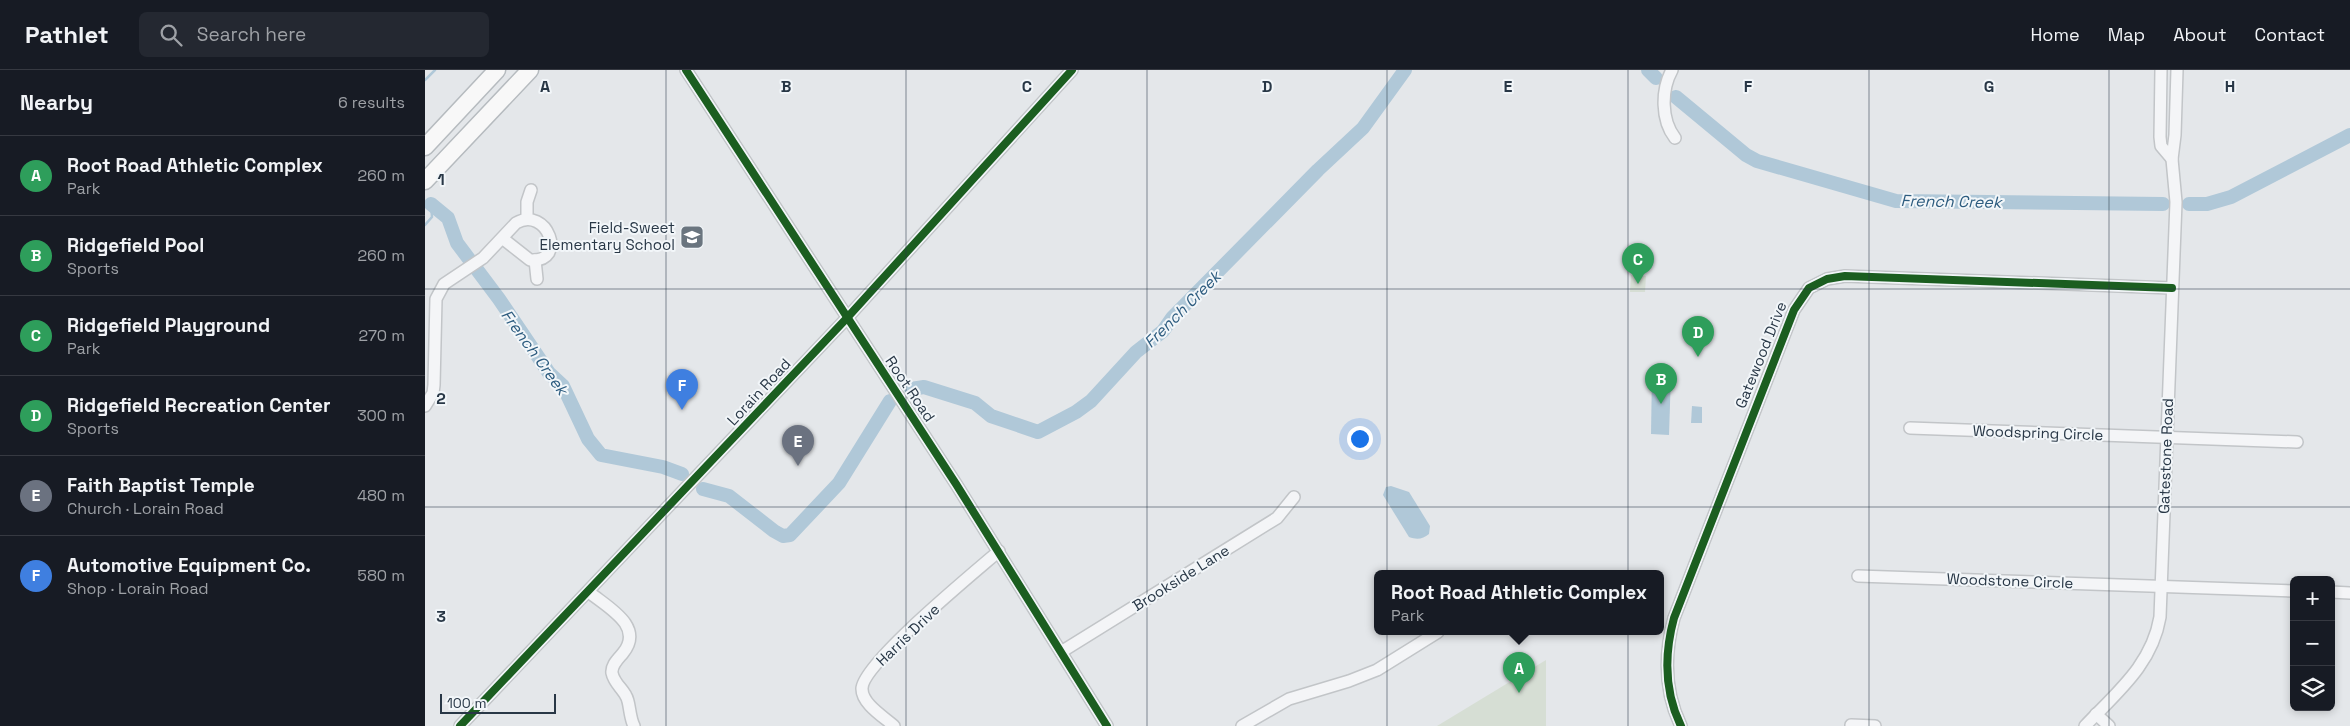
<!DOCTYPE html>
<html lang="en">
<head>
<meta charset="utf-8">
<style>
	:root { --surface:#171b24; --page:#242831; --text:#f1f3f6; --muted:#9ea1a6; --line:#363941; --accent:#ea580c }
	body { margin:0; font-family:"Space Grotesk",sans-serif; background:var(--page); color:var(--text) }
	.controls { position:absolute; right:15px; bottom:15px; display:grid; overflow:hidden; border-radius:8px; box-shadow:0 2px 8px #0003 }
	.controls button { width:45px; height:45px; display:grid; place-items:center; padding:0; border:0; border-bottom:1px solid var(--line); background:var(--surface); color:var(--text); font:25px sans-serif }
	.scale { position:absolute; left:15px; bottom:12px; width:116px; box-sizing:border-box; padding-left:5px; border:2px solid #283746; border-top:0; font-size:14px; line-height:18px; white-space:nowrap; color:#283746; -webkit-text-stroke:4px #f2f6f9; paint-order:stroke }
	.you { position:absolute; left:934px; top:368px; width:18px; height:18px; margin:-12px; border:4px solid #fff; border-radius:50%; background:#1a73e8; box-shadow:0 0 0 8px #1a73e833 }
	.badge { display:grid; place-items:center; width:32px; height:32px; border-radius:50%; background:var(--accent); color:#fff; font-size:16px; font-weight:700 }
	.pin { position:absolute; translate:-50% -41px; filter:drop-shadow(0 1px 2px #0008) }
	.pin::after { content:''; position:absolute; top:26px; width:18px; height:15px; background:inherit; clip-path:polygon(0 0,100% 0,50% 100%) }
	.popup { position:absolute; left:949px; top:500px; width:290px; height:65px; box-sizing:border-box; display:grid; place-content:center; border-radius:8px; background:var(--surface); filter:drop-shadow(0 1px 4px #0005); font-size:16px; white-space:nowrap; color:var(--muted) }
	.popup b { font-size:19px; color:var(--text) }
	.popup::after { content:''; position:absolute; left:50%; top:100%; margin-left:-10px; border:10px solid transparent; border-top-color:var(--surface) }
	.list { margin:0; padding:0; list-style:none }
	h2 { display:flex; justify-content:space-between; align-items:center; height:65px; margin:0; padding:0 20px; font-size:21px }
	h2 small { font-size:16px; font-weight:400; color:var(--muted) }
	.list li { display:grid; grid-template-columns:32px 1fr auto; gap:15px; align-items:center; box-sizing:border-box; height:80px; padding:0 20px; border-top:1px solid var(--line) }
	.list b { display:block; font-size:19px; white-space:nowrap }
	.list p { margin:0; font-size:16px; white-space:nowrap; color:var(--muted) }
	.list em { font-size:16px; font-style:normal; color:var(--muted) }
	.icon { flex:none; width:28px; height:28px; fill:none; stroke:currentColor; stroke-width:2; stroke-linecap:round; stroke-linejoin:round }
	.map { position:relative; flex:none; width:1925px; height:656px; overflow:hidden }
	header { display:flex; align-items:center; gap:30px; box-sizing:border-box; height:70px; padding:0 25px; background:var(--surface); border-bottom:1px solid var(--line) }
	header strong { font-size:24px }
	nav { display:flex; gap:28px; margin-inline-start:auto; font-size:18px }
	.search { width:350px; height:45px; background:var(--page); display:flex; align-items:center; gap:12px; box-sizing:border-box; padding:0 18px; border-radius:8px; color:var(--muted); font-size:19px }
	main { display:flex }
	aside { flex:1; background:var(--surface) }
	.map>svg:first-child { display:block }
</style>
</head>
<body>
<header>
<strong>Pathlet</strong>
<div class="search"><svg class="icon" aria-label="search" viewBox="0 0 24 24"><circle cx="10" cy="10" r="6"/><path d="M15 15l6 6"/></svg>Search here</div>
<nav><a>Home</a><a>Map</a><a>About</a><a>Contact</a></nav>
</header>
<main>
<aside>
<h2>Nearby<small>6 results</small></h2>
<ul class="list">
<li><span class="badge" style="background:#2e9e5b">A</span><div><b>Root Road Athletic Complex</b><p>Park</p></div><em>260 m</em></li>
<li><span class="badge" style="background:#2e9e5b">B</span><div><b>Ridgefield Pool</b><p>Sports</p></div><em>260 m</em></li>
<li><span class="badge" style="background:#2e9e5b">C</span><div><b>Ridgefield Playground</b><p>Park</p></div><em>270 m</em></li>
<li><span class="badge" style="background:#2e9e5b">D</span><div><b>Ridgefield Recreation Center</b><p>Sports</p></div><em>300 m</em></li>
<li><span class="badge" style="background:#6b7280">E</span><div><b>Faith Baptist Temple</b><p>Church · Lorain Road</p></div><em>480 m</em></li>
<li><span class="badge" style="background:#3f7fe0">F</span><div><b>Automotive Equipment Co.</b><p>Shop · Lorain Road</p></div><em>580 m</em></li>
</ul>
</aside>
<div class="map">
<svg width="1925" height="656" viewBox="0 0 1925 656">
	<rect width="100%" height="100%" fill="#e4e7ea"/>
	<!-- green -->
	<g fill="#d6ded4">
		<polygon points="1206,205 1221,206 1220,222 1205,222"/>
		<polygon points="1121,590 1121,656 1012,656"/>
	</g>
	<!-- water -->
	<g fill="#b0c8d8">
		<polygon points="1227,303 1246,304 1244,365 1226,364"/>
		<polygon points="1267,336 1277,337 1277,353 1266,353"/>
		<path d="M966,416l18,6 21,34 -1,8c-6,5 -12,6 -20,3l-26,-42 3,-8z"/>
	</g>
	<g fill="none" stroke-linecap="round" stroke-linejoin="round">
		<!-- stream -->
		<g stroke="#b0c8d8" stroke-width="2.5">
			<polyline points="0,10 10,0"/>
			<polyline points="0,155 7,147 6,134"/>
		</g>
		<!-- river -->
		<g stroke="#b0c8d8" stroke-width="14">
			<polyline points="1223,0 1231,8"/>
			<polyline points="1251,27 1321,85 1332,91 1471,131 1738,134"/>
			<polyline points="6,134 23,148 32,173 74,229 124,303 138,316 163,369 176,385 238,397 257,404"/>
			<polyline points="1764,134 1782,134 1806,127 1925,65"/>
			<polyline points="486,319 499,317 550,333 566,346 613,362 651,342 666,331 711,282 738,261 747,248 893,100 938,58 980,0"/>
			<polyline points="278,419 304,426 349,461 358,466 365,465 414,413 465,331"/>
		</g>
		<!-- minor casing -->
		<g stroke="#c2c5c8" stroke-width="14">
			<g id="minor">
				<polyline points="261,0 531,414 682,656"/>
				<path d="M1247,0c-11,20 -11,50 3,68"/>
				<polyline points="1736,0 1735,67 1736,76 1747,89"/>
				<polyline points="102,149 102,132 106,120"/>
				<polyline points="110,190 112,209"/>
				<path d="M0,336l8,-13 1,-8 2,-86 8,-15 39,-26 33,-35c31,-18 53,40 14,37l-28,-22"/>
				<polyline points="1485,358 1872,372"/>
				<polyline points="1433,506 1869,521"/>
				<path d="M164,522c18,15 56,34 34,61 -5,6 -12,12 -11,20 2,10 10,15 14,23 4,6 3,20 8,30"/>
				<polyline points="1906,522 1925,523"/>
				<polyline points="636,582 852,448 869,427"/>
				<polyline points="1671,644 1684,656"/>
				<polyline points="1426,655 1450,656"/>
				<polyline points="35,656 421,249 647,0"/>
				<path d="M469,656c-10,-9 -32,-22 -32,-37 -1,-24 114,-118 137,-138"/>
				<polyline points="817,656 864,629 924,611 952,600 1013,562"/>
				<path d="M1256,656c-17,-35 -17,-71 -7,-108l120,-308 15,-22 18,-9 18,-3 327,12"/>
				<path d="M1660,656c31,-33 67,-61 75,-109l16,-415 -4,-43 3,-24 2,-65"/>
			</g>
		</g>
		<!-- highway casing -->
		<g stroke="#b6bbbf" stroke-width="19">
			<g id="highway">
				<polyline points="0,77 72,0"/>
				<polyline points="0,111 105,0"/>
			</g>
		</g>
		<!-- minor -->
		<use href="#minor" stroke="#f4f5f7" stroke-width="11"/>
		<!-- highway -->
		<use href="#highway" stroke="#f8f8f8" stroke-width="16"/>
		<!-- cycleway casing -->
		<g stroke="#f2f6f9" stroke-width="11">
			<g id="cycleway">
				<polyline points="261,0 531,414 682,656"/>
				<polyline points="35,656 421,249 647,0"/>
				<path d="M1256,656c-17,-35 -17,-71 -7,-108l120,-308 15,-22 18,-9 18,-3 327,12"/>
			</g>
		</g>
		<!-- cycleway -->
		<use href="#cycleway" stroke="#1b5e20" stroke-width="8"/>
	</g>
	<!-- grid -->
	<path fill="none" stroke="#283746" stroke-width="1" stroke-opacity="0.55" d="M241,0v656M481,0v656M722,0v656M962,0v656M1203,0v656M1444,0v656M1684,0v656M0,219h1925M0,437h1925"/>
	<!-- icons -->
	<defs>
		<g id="school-square" transform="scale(1.25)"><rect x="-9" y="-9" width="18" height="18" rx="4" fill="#6a757f" stroke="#f2f6f9"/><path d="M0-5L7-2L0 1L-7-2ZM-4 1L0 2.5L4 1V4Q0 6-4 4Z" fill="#fff"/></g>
	</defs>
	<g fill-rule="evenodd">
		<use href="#school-square" x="267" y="167"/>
	</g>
	<g text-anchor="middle" stroke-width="4" stroke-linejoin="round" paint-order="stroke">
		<!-- poi labels -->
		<g font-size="15" fill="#283746" stroke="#f2f6f9" text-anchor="end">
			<text x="250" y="163">Field-Sweet<tspan x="250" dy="17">Elementary School</tspan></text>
		</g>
		<!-- street labels -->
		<g font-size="15" fill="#283746" stroke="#f2f6f9">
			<text transform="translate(1336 285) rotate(-68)" y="5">Gatewood Drive</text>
			<text transform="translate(485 319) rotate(56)" y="5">Root Road</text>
			<text transform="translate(334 322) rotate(-47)" y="5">Lorain Road</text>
			<text transform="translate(1613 363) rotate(2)" y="5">Woodspring Circle</text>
			<text transform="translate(1741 386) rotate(-88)" y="5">Gatestone Road</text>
			<text transform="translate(756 508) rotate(-32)" y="5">Brookside Lane</text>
			<text transform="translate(1585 511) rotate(2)" y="5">Woodstone Circle</text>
			<text transform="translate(483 565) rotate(-44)" y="5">Harris Drive</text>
		</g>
		<!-- water labels -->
		<g font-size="16" font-style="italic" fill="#2d5c7f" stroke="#f2f6f9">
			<text transform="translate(1526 131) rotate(1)" y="6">French Creek</text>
			<text transform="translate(757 239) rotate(-45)" y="6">French Creek</text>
			<text transform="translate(110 282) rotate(54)" y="6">French Creek</text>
		</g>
	</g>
	<g font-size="16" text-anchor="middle" font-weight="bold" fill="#283746" stroke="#f2f6f9" stroke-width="4" stroke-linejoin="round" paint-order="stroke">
		<text x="120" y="22">A</text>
		<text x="361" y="22">B</text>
		<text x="602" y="22">C</text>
		<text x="842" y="22">D</text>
		<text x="1083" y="22">E</text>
		<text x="1323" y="22">F</text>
		<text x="1564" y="22">G</text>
		<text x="1805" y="22">H</text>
		<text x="16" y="115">1</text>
		<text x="16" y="334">2</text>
		<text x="16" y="552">3</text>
	</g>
</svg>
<div class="controls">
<button>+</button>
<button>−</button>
<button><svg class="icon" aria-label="layers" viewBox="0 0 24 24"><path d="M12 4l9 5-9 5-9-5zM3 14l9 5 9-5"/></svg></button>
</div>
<div class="scale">100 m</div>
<div class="you"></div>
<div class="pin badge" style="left:1094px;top:623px;background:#2e9e5b">A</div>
<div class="popup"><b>Root Road Athletic Complex</b>Park</div>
<div class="pin badge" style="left:1236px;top:334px;background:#2e9e5b">B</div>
<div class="pin badge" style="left:1213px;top:214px;background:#2e9e5b">C</div>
<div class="pin badge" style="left:1273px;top:287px;background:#2e9e5b">D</div>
<div class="pin badge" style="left:373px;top:396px;background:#6b7280">E</div>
<div class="pin badge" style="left:257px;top:340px;background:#3f7fe0">F</div>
</div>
</main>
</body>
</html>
